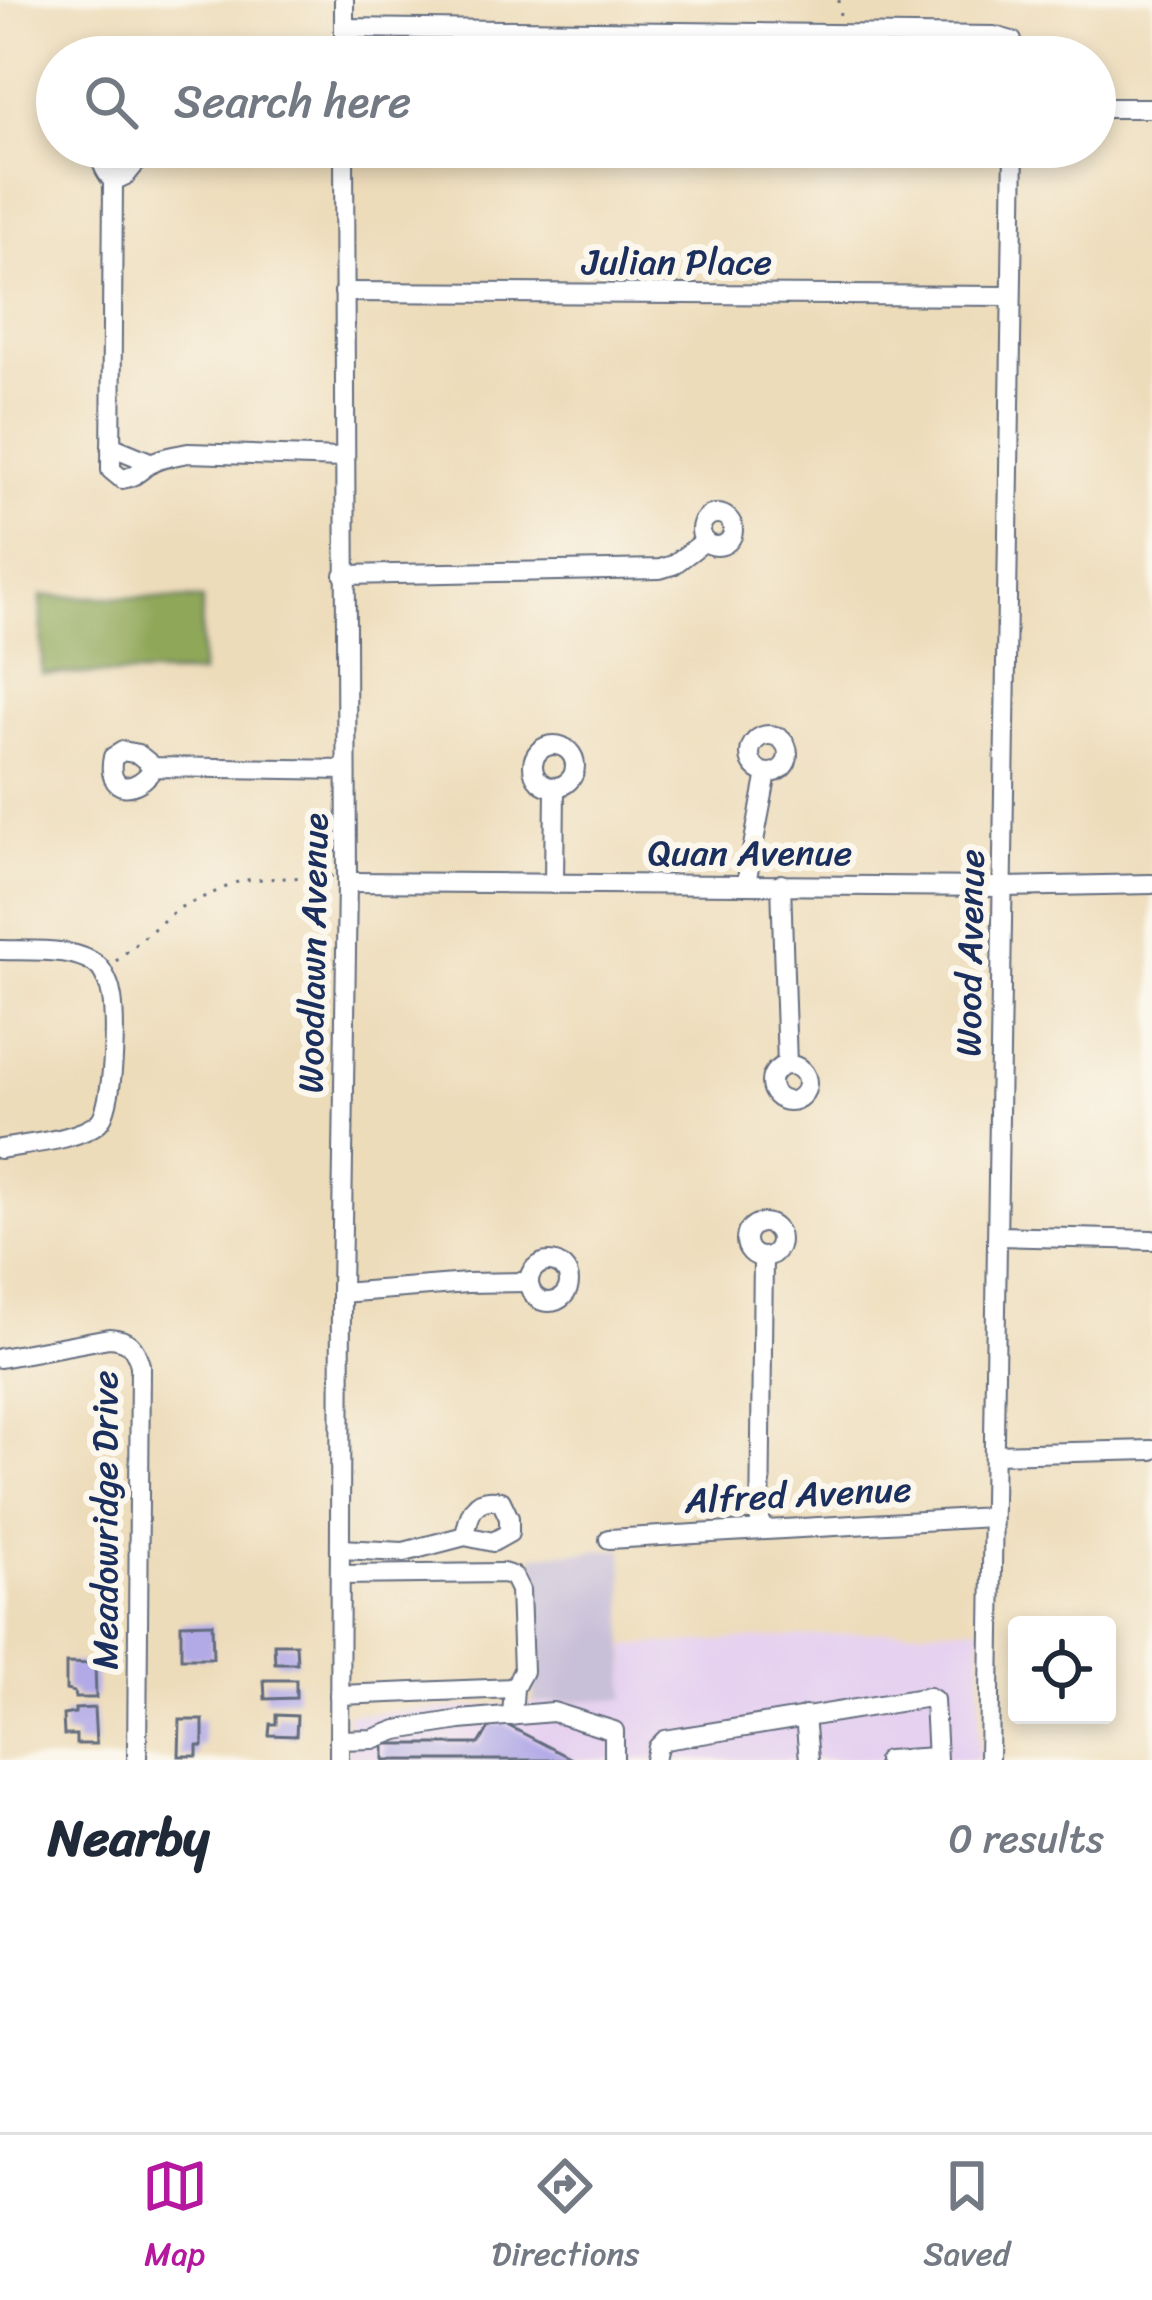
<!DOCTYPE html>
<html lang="en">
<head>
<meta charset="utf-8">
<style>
	:root { --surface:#fff; --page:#f6f6f7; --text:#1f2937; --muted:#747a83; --line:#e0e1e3; --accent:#b5179e }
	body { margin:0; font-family:Sriracha,sans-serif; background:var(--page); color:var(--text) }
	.controls { position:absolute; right:36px; bottom:36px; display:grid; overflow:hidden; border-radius:12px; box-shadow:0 6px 18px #0003 }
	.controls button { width:108px; height:108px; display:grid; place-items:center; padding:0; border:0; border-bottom:3px solid var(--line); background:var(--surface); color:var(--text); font:60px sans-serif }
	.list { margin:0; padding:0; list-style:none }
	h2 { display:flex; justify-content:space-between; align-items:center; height:156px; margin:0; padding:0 48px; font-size:51px }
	h2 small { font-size:39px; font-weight:400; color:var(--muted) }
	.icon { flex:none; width:66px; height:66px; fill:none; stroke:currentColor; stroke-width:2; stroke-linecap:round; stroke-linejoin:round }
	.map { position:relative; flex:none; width:1152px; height:1760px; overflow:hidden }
	.search { position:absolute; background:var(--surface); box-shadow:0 6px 18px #0003; left:36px; right:36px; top:36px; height:132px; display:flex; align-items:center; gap:30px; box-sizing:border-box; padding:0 42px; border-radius:66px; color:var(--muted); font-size:45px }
	.sheet { height:372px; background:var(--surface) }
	nav { display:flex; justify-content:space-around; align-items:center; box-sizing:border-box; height:168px; border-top:3px solid var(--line); background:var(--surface); font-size:33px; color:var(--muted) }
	nav a { display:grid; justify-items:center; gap:6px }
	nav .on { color:var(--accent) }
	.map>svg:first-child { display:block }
</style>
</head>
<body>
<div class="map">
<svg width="1152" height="1760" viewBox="0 0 1152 1760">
	<rect width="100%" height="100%" fill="#fbf7ec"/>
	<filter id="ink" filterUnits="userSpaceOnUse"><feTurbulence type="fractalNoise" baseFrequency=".00833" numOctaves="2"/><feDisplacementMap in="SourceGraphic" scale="24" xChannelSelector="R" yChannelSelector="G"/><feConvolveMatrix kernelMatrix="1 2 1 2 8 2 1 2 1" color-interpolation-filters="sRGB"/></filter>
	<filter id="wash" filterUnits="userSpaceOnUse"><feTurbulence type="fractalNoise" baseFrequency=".004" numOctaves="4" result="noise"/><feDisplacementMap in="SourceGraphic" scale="48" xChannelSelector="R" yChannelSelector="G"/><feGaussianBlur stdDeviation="2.7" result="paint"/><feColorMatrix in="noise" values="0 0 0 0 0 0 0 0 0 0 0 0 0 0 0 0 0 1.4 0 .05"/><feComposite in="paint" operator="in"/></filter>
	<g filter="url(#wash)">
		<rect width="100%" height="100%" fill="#eddcba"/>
		<!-- built -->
		<polygon fill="#e6d2f0" points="981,1626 979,1760 348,1760 347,1714 625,1698 626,1646"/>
		<!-- industrial -->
		<polygon fill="#c8bfd8" points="623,1549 626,1698 534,1703 533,1555"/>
		<!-- forest -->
		<polygon fill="#8fa759" stroke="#556b5c" stroke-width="3" points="41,596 202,599 201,674 42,674"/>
		<g id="blocks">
			<!-- building -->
			<g fill="#b2aae6">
				<polygon points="212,1623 213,1658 181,1658 181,1624"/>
				<polygon points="274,1644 296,1644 297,1663 275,1663"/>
				<polygon points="66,1663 95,1664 96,1698 75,1698 74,1692 66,1690"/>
				<polygon points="264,1680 296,1680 296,1698 265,1699"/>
				<polygon points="94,1708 96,1744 76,1744 76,1735 64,1735 63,1715 75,1713 75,1709"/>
				<polygon points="276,1715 297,1716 296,1736 269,1735 270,1724 276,1724"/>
				<polygon points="180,1720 203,1720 203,1746 197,1746 197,1756 179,1756"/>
				<polygon points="505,1724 574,1760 384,1760 384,1744 479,1744 491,1725"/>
			</g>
		</g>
	</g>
	<g filter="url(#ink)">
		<use href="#blocks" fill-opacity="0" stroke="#646c7e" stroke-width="3"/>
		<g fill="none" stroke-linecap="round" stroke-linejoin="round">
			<!-- minor casing -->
			<g stroke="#646c7e" stroke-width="22">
				<g id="minor">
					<polyline points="344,28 994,36 1012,41 1015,57"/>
					<polyline points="344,57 344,0"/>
					<polyline points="1095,108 1152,108"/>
					<path d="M102,147c-2,15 2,23 11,34l-2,289 11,9c13,-2 16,-7 26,-14 12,-8 26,-9 40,-12l155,5"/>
					<polyline points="113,181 126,175 139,159 137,147"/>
					<polyline points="344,292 1011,296"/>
					<polyline points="111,446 152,463"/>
					<circle cx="717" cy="530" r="16"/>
					<polyline points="344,575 660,569 673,565 705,541"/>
					<circle cx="769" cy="754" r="19"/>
					<circle cx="554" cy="766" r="21"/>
					<path d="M154,767l-16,-13 -15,-3 -10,6c-8,37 24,38 41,10l192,3"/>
					<polyline points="347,882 1003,887 1152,884"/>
					<polyline points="746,883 767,773"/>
					<polyline points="554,884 555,787"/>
					<polyline points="781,884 787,1065"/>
					<path d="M0,950c27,1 80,-4 100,18 4,5 10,18 11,25 6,21 3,114 -12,129 -19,18 -73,22 -99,27"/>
					<circle cx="789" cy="1083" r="18"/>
					<circle cx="763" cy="1240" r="17"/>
					<polyline points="998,1236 1152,1240"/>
					<circle cx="549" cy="1282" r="20"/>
					<polyline points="341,1293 467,1283 528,1282"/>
					<path d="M0,1358l109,-20c20,1 26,9 31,27l-3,395"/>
					<polyline points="994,1454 1152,1450"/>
					<polyline points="760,1528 763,1257"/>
					<polyline points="609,1539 991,1517"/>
					<path d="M340,1549l64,3 61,-16 28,6 16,-9v-15l-8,-17c-27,-6 -32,12 -36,35"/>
					<polyline points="340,1575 503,1573 513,1576 520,1590 523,1671 514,1688 512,1716"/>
					<polyline points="339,1695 514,1688"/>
					<polyline points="805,1716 809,1760"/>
					<polyline points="339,1740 373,1739 397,1730 460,1720 553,1712 614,1731 614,1760"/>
					<polyline points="339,1760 341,1293 347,882 344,147"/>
					<polyline points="655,1760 658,1747 665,1740 929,1697 934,1700 937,1760"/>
					<polyline points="887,1760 936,1757"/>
					<polyline points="989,1760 1014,147"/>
				</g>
			</g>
			<!-- path -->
			<g stroke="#646c7e" stroke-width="3" stroke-dasharray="3 9" stroke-linecap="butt">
				<polyline points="839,0 840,16"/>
				<polyline points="116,961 177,909 242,880 333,876"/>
			</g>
			<!-- minor -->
			<use href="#minor" stroke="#fff" stroke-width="18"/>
		</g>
	</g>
	<g text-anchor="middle" stroke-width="12" stroke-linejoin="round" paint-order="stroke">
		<!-- street labels -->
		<g font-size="36" fill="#1b2f5e" stroke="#fbf7ec">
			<text x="677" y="274">Julian Place</text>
			<text x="750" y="865">Quan Avenue</text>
			<text transform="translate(312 953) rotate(-89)" y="13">Woodlawn Avenue</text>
			<text transform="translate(969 953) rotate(-89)" y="13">Wood Avenue</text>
			<text transform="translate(798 1494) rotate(-3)" y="13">Alfred Avenue</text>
			<text transform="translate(104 1520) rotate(-90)" y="13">Meadowridge Drive</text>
		</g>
	</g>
</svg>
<div class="controls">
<button><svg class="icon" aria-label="locate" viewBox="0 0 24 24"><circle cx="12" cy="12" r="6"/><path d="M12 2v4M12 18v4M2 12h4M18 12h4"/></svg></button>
</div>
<div class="search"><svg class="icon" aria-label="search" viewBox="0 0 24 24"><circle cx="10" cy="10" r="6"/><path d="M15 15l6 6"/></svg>Search here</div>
</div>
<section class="sheet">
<h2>Nearby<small>0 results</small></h2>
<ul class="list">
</ul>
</section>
<nav>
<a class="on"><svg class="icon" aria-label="map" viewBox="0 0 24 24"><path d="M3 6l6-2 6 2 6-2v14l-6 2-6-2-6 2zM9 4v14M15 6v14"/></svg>Map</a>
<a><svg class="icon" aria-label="directions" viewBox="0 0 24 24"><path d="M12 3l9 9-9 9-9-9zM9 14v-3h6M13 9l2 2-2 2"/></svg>Directions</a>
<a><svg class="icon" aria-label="saved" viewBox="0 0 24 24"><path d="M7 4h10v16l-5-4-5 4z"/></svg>Saved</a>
</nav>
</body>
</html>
